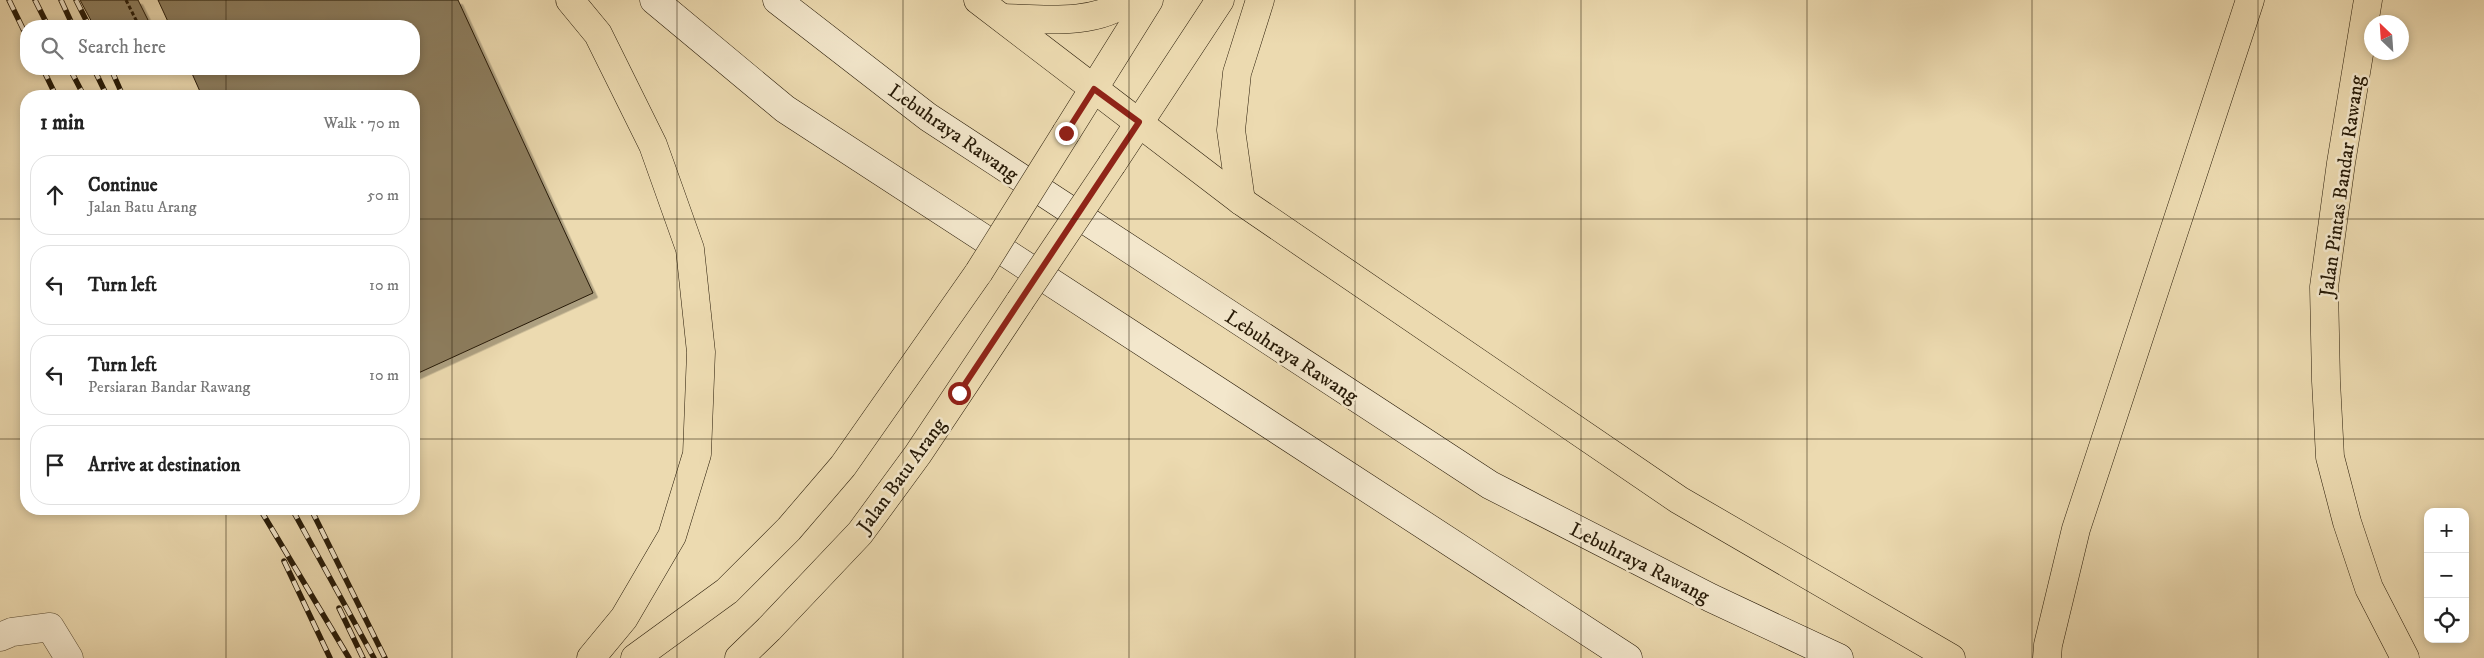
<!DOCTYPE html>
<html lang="en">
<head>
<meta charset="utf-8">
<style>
	:root { --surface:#fff; --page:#f2f2f2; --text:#222; --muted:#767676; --line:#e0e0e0 }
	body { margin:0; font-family:"IM FELL DW Pica",serif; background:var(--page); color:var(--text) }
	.controls { position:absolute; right:15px; bottom:15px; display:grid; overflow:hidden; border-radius:10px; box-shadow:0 2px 8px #0003 }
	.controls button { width:45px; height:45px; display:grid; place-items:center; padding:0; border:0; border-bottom:1px solid var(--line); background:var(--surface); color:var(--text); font:25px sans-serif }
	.compass { position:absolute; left:2364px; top:15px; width:45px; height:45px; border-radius:50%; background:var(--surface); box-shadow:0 2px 8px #0003; rotate:335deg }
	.stop { position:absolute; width:15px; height:15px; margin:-11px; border:4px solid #8f2418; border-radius:50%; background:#fff }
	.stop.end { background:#8f2418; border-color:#fff; box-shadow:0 1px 5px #0008 }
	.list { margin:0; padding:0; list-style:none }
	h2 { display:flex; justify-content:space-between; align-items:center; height:65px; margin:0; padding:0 20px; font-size:21px }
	h2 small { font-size:16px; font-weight:400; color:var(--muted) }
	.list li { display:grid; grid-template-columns:32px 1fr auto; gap:15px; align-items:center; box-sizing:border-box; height:80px; margin:0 10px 10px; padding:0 10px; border:1px solid var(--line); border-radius:20px }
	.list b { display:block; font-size:19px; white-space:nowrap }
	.list p { margin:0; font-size:16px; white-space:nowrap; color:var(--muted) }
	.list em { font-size:16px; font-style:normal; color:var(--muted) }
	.icon { flex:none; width:28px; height:28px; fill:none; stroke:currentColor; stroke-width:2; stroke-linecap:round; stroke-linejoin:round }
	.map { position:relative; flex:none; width:2484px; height:658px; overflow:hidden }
	.search { position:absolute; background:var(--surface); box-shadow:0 2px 8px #0003; left:20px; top:20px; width:400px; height:55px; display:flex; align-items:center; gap:12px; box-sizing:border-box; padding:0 18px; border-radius:20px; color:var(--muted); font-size:19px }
	.panel { position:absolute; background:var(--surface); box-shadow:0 2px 8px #0003; left:20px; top:90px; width:400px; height:425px; border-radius:20px }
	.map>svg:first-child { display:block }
</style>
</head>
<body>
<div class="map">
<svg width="2484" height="658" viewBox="0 0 2484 658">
	<defs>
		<filter id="shadow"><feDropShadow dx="4.5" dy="4.5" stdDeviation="0" flood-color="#0004"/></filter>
	</defs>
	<rect width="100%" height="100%" fill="#ecdab0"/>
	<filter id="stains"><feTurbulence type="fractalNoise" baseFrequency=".004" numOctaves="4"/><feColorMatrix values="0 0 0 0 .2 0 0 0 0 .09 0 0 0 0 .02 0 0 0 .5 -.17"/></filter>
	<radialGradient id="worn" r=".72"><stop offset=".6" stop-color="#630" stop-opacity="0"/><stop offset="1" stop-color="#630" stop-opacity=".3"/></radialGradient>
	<!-- building -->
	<g fill="#8d7e5f" stroke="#271a07" filter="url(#shadow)">
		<polygon points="80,0 138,0 151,26 94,26"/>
		<polygon points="158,0 458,0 593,293 414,375 414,96 202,96 190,69 414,69 414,26 170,26"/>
	</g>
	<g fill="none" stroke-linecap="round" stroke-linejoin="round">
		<!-- street casing -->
		<g stroke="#584a31" stroke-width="29">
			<polyline id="street" points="0,637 12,632 50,627 69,658"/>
		</g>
		<!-- secondary casing -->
		<g stroke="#271a07" stroke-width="29">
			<g id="secondary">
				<polyline points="654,0 785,109 1628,658"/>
				<polyline points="777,0 928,117 1490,485 1711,598 1839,658"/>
			</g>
		</g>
		<!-- primary casing -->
		<g stroke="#271a07" stroke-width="29">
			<g id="primary">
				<polyline points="570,0 598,34 653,145 690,249 701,352 697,454 672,536 624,618 591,658"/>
				<polyline points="978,0 1241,201 1679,500 1951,658"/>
				<polyline points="2368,0 2341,163 2324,287 2326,381 2330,457 2347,522 2369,588 2405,658"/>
				<path d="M1003,18c38,1 94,8 125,-18"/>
				<polyline points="1066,133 1149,0"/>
				<polyline points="1112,164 1220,0"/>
				<polyline points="1241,201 1231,130 1237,73 1260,0"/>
				<polyline points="635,658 727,591 789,529 843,466 979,272"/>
				<polyline points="739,658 769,629 860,533 918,454 1020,301"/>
				<polyline points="2047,658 2048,645 2076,529 2250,0"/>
			</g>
		</g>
		<!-- path -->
		<polyline stroke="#271a07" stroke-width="3" stroke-dasharray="4 2.5" stroke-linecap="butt" points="126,0 139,26"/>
		<!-- street -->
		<use href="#street" stroke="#f3e7cc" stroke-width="28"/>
		<!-- secondary -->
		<use href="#secondary" stroke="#f3e7cc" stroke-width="28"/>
		<!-- primary -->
		<use href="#primary" stroke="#ecdab0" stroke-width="28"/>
		<!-- rail casing -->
		<g stroke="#271a07" stroke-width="5.5">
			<g id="rail">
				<polyline points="9,0 26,35"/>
				<polyline points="35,0 48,26"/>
				<polyline points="61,0 73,26"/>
				<polyline points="76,0 89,26"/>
				<polyline points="43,69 56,96"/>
				<polyline points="70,69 84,96"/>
				<polyline points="94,69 107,96"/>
				<polyline points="111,69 123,96"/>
				<polyline points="260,509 349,658"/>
				<polyline points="292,509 374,658"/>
				<polyline points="311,509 385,658"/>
				<polyline points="284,561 330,658"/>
				<polyline points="339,608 363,658"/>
			</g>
		</g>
		<!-- rail -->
		<use href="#rail" stroke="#f3e7cc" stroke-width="4" stroke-dasharray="11" stroke-linecap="butt"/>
		<!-- primary-bridge casing -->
		<g stroke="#271a07" stroke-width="29" stroke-linecap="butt">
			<g id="primary-bridge">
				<polyline points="979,272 1066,133"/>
				<polyline points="1020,301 1112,164"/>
			</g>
		</g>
		<!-- primary-bridge -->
		<use href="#primary-bridge" stroke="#ecdab0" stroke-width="28"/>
	</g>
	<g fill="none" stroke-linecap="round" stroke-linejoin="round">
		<!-- route -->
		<polyline stroke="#8f2418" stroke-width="6" points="959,393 1139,122 1094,89 1066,133"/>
	</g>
	<!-- grid -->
	<path fill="none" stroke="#271a07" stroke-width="1" stroke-opacity="0.55" d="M226,0v26M452,0v658M677,0v658M903,0v658M1129,0v658M1355,0v658M1581,0v658M1807,0v658M2032,0v658M2258,0v658M226,69v27M0,219h26M414,219h2070M0,439h26M414,439h2070M226,509v149"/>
	<g text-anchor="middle" stroke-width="5" stroke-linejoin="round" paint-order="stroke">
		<!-- street labels -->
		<g font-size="20" fill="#271a07" stroke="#f3e7cc">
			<text transform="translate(954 132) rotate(35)" y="7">Lebuhraya Rawang</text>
			<text transform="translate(2341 186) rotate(-82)" y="7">Jalan Pintas Bandar Rawang</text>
			<text transform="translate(1292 356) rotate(33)" y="7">Lebuhraya Rawang</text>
			<text transform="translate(901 475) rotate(-54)" y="7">Jalan Batu Arang</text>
			<text transform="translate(1640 562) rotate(27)" y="7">Lebuhraya Rawang</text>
		</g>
	</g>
	<rect width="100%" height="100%" filter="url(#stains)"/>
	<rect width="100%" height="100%" fill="url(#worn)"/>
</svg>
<div class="controls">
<button>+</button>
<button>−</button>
<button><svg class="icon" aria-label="locate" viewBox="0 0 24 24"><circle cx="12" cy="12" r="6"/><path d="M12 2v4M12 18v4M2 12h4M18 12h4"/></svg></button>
</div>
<svg class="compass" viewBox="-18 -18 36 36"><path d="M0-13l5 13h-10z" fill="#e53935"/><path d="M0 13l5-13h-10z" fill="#767676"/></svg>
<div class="stop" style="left:959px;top:393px"></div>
<div class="stop end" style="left:1066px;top:133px"></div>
<div class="search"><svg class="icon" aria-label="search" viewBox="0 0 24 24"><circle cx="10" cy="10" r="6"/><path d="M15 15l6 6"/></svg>Search here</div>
<section class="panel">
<h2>1 min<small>Walk · 70 m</small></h2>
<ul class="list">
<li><svg class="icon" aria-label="ahead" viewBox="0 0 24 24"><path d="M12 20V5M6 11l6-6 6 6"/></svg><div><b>Continue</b><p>Jalan Batu Arang</p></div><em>50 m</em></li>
<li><svg class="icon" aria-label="left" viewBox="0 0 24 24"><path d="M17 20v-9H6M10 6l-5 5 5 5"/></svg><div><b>Turn left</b></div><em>10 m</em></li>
<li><svg class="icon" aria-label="left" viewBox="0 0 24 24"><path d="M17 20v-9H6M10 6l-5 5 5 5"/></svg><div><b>Turn left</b><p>Persiaran Bandar Rawang</p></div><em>10 m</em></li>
<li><svg class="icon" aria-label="arrive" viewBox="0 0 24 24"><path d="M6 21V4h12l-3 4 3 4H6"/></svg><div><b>Arrive at destination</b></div></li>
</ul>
</section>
</div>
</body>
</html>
